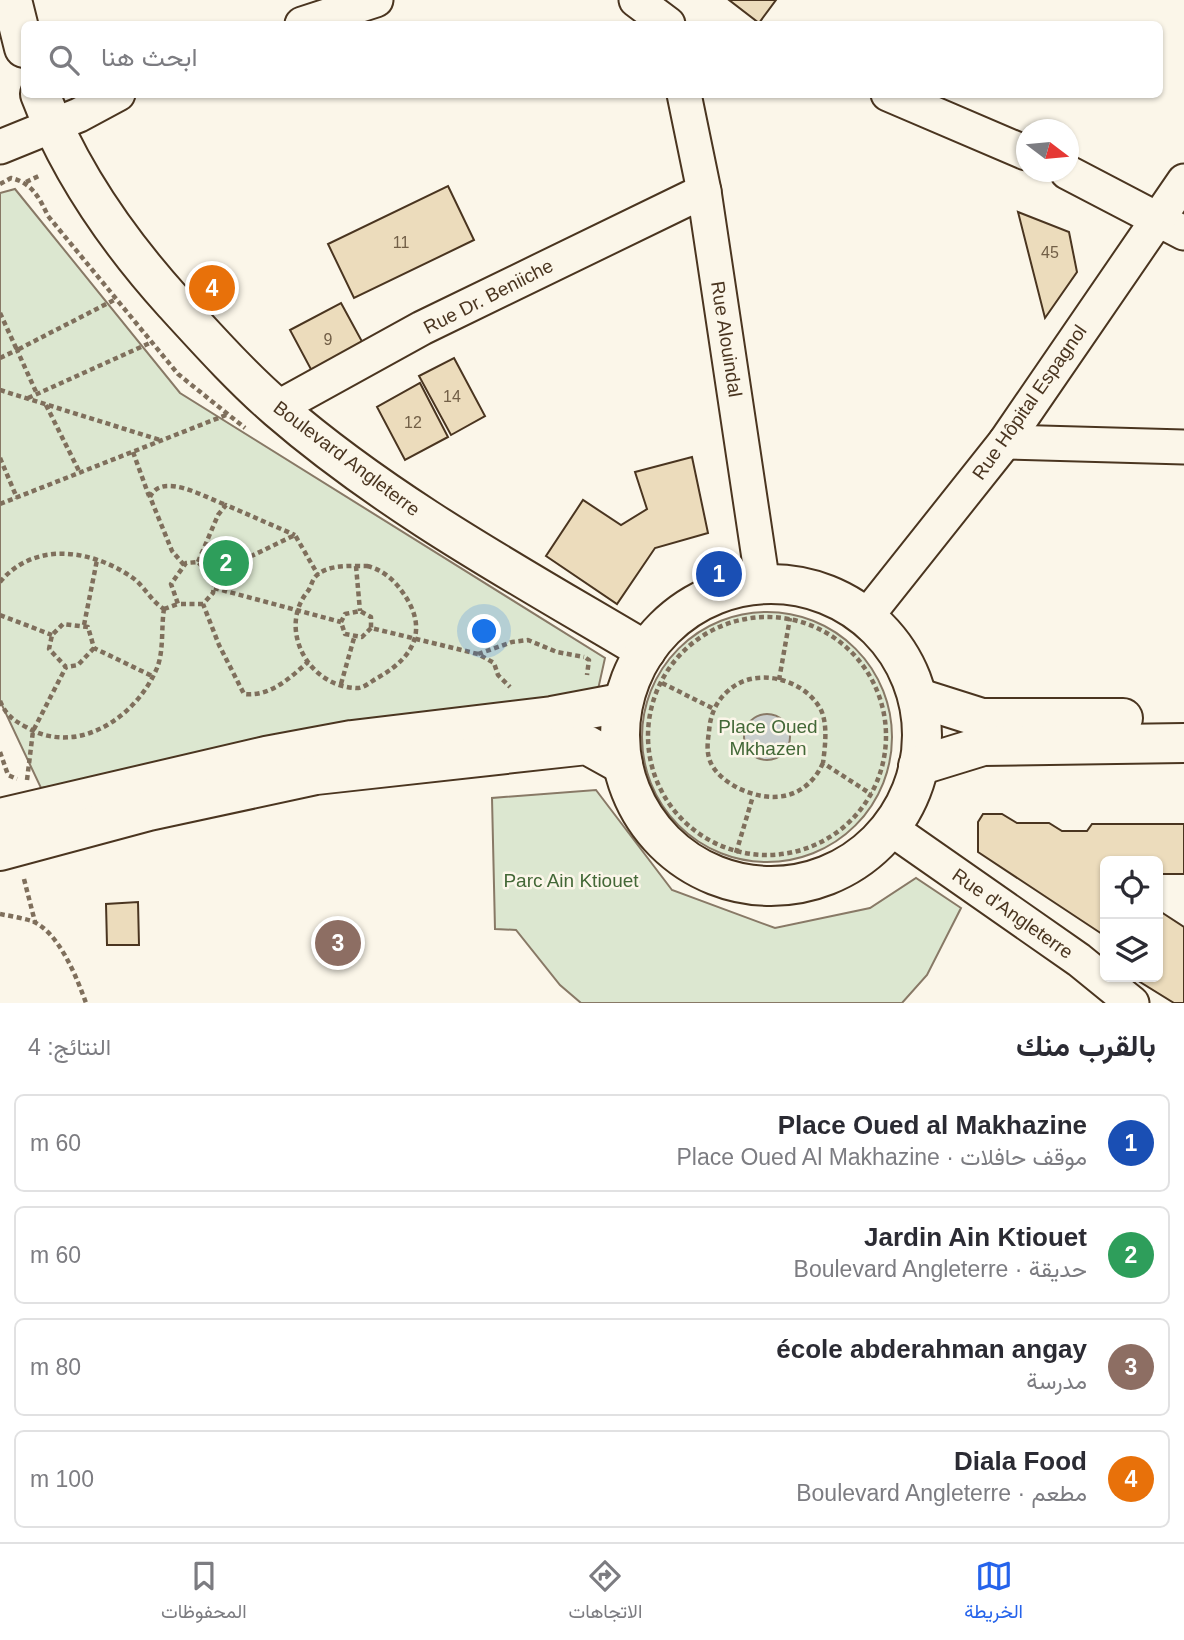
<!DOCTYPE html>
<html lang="ar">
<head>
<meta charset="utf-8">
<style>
	:root { --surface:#fff; --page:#f7f7f7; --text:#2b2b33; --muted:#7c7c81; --line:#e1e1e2; --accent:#2563eb }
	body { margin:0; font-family:Helvetica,Vazirmatn,sans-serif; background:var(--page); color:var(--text); direction:rtl }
	.controls { position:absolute; right:21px; bottom:21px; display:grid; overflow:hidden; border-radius:10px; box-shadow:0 2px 5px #0004 }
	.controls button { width:63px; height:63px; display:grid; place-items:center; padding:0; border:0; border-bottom:2px solid var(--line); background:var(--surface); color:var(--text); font:35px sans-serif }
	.compass { position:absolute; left:1016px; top:119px; width:63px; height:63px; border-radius:50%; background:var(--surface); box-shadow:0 2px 5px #0004; rotate:106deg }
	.you { position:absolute; left:485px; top:632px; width:24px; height:24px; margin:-18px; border:5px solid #fff; border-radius:50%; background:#1a73e8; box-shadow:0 0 0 10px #1a73e833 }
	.badge { display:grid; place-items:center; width:46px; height:46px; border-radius:50%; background:var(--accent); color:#fff; font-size:23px; font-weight:700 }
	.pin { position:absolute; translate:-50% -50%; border:4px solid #fff; box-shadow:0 2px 7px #0006 }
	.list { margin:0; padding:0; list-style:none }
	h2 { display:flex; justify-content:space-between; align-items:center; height:91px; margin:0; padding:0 28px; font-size:30px }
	h2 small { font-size:23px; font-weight:400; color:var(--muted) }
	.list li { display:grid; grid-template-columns:46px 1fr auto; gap:21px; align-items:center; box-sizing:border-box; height:98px; margin:0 14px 14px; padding:0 14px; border:2px solid var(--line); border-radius:10px }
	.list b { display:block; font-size:26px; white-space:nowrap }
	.list p { margin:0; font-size:23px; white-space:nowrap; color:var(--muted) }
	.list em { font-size:23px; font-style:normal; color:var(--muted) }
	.icon { flex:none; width:38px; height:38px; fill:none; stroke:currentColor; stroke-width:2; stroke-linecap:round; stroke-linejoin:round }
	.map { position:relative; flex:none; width:1184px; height:1003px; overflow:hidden; direction:ltr }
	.search { position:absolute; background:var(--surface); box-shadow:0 2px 5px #0004; left:21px; right:21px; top:21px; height:77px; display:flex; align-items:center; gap:18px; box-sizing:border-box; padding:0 24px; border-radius:10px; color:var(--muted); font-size:26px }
	.sheet { height:539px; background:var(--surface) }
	nav { display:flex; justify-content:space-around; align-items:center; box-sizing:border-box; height:98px; border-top:2px solid var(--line); background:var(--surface); font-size:19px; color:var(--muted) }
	nav a { display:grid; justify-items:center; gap:4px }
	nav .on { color:var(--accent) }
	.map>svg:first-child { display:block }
</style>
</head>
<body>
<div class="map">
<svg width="1184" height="1003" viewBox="0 0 1184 1003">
	<rect width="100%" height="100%" fill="#fbf6e9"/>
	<!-- green -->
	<g fill="#dce7d0" stroke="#887966" stroke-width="2">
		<polygon points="15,189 180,393 605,658 597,694 41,788 0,701 0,193"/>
		<circle cx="767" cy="737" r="125"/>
		<polygon points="596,790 672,890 775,928 870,908 916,878 961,908 927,975 902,1003 581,1003 560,985 516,930 495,929 492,798"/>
	</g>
	<!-- water -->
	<circle fill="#c9cecd" stroke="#887966" stroke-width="2" cx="767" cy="737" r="23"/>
	<!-- building -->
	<g fill="#ecdcbc" stroke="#4a3520" stroke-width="2">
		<polygon points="729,0 776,0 759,23"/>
		<polygon points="448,186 474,240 354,298 328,244"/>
		<polygon points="1018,212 1069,232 1077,272 1045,318"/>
		<polygon points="341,303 365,347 314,375 290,330"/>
		<polygon points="454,358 485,416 451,435 419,376"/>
		<polygon points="420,383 448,437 405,460 377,407"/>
		<polygon points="692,457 708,533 655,548 617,604 546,556 583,500 621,525 647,509 635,472"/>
		<polygon points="983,814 1002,814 1017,823 1049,823 1062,831 1087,831 1092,824 1184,824 1184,874 1158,874 1158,861 1105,861 1105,936 978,852 978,822"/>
		<polygon points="138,902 139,945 107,945 106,904"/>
		<polygon points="1158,910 1184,927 1184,1003 1174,1003 1132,977 1158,977"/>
	</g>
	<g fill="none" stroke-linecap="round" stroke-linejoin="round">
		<!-- minor casing -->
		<g stroke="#4a3520" stroke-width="37">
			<g id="minor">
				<polyline points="636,0 668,24"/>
				<polyline points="302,24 376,0"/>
				<polyline points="684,94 704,191 763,585"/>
				<polyline points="888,94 1026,153"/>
				<polyline points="0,147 79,115 118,94"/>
				<polyline points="1067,172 1184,233"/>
				<polyline points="277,408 422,328 704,191"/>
				<polyline points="1005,442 1184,447"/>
				<polyline points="866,617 1005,442 1184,181"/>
				<polyline points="890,828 1079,960 1132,1003"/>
			</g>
		</g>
		<!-- major casing -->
		<g stroke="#4a3520" stroke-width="42">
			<g id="major">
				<polyline points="12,0 24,48"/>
				<path d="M40,94c30,79 78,147 134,209 33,36 67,74 104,106 111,96 242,167 368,242"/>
				<circle cx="771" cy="735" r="151"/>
				<polyline points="922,699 982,718 1123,718"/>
				<polyline points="918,766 983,746 1184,743"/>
				<polyline points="0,818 266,756 352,740 552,716 621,703"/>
				<polyline points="0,851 149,811 316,775 587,745 623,765"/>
			</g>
		</g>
		<!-- path -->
		<g stroke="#7f6f5c" stroke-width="4.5" stroke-dasharray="5 3.5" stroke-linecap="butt">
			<polyline points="26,182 41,175"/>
			<path d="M0,184l11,-6c21,5 28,19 37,38l130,158 67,54"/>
			<polyline points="0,313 17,350 116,299"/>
			<polyline points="0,358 17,350 37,394"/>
			<polyline points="0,390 160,440"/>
			<polyline points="28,398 152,342"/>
			<polyline points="46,405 80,473"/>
			<polyline points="133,452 149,496"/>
			<polyline points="0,458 17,498"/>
			<polyline points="0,504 226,415"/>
			<polyline points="198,562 218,515 226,505 295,535"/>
			<path d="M184,565l-12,-14 -22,-54c12,-26 56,1 76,8"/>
			<polyline points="356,566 360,611"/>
			<path d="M367,566c14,3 26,13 34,24 28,37 15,66 -22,87 -8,4 -15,12 -24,11 -49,-3 -77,-61 -47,-97 3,-4 4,-11 8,-15 12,-12 36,-10 51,-10z"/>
			<polyline points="212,575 295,535 318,575"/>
			<path d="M0,582c35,-42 93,-32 133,-4 12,9 18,23 31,31"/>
			<polyline points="214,588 341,622"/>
			<path d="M203,604h-25l-7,-20 15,-21 12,-1 17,18 -2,13 -10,11 16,41 25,49c26,3 46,-16 64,-32"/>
			<polyline points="164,609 178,604"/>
			<polyline points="0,615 52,635"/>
			<circle cx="767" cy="736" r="119"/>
			<polyline points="84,625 97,560"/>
			<polyline points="371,628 362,637 345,634 341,622 345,614 360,611 371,617 371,628 478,654 494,663 498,675 510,687"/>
			<polyline points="94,648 78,665 66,667 49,649 52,635 63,624 88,627 94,648 152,676"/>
			<polyline points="478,654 512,642 528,640 557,652 584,657"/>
			<polyline points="586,658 589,660 587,675"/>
			<polyline points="779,680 790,618"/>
			<polyline points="662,683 714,709"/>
			<polyline points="341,684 354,638"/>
			<path d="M0,701c6,14 13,19 26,26 51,30 110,-9 131,-59 7,-17 4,-41 7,-59"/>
			<polyline points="0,752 8,775 17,779"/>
			<path d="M823,763c-17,37 -52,41 -85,25 -13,-7 -28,-18 -30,-35 -1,-6 0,-15 1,-21 1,-17 7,-31 20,-42 27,-24 76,-11 92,20 7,15 4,37 2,53l48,31"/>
			<polyline points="27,780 33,731 66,667"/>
			<polyline points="736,853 753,796"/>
			<polyline points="24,879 35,922"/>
			<path d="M0,914c10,2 22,4 32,7 27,11 45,57 54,82"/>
		</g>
		<!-- minor -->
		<use href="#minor" stroke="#fbf6e9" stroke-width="33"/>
		<!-- major -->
		<use href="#major" stroke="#fbf6e9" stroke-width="38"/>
	</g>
	<g text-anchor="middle" stroke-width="5" stroke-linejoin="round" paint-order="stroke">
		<!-- number labels -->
		<g font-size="16" fill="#725f47">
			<text x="401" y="248">11</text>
			<text x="1050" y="258">45</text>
			<text x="328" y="345">9</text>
			<text x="452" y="402">14</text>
			<text x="413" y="428">12</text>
		</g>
		<!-- street labels -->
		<g font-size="19" fill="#4a3520" stroke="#fbf6e9">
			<text transform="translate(488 296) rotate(-27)" y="7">Rue Dr. Beniiche</text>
			<text transform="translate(727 339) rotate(81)" y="7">Rue Alouindal</text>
			<text transform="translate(1029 402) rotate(-55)" y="7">Rue Hôpital Espagnol</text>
			<text transform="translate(347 458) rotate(37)" y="7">Boulevard Angleterre</text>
			<text transform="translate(1013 913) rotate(35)" y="7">Rue d'Angleterre</text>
		</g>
		<!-- park labels -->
		<g font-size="19" fill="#436837" stroke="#fbf6e9">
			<text x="768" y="733">Place Oued<tspan x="768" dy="22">Mkhazen</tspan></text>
			<text x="571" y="887">Parc Ain Ktiouet</text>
		</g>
	</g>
</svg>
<div class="controls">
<button><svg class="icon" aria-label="locate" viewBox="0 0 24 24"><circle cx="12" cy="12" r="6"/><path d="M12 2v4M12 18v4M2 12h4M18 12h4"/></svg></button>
<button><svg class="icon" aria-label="layers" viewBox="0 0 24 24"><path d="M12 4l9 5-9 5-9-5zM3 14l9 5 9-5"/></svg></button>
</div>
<svg class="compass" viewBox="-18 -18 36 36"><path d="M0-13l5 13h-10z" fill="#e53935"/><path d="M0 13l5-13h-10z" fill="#7c7c81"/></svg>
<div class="you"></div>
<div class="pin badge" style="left:719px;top:574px;background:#1a4fb4">1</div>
<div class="pin badge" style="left:226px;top:563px;background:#2e9e5b">2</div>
<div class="pin badge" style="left:338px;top:943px;background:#8d6e63">3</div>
<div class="pin badge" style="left:212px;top:288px;background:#e8710a">4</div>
<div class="search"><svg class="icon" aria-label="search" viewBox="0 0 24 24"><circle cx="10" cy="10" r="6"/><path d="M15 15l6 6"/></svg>ابحث هنا</div>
</div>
<section class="sheet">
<h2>بالقرب منك<small>النتائج: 4</small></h2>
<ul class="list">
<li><span class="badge" style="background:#1a4fb4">1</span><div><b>Place Oued al Makhazine</b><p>موقف حافلات · Place Oued Al Makhazine</p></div><em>60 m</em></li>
<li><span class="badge" style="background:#2e9e5b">2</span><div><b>Jardin Ain Ktiouet</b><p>حديقة · Boulevard Angleterre</p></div><em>60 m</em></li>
<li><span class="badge" style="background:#8d6e63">3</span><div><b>école abderahman angay</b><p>مدرسة</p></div><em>80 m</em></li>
<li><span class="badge" style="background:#e8710a">4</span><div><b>Diala Food</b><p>مطعم · Boulevard Angleterre</p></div><em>100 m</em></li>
</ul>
</section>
<nav>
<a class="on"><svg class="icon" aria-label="map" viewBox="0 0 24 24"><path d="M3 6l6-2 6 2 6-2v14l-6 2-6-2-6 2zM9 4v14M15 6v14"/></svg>الخريطة</a>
<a><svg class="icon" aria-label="directions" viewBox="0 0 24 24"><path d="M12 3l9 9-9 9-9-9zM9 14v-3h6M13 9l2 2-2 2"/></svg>الاتجاهات</a>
<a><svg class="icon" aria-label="saved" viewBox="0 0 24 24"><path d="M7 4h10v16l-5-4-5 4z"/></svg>المحفوظات</a>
</nav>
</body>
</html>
